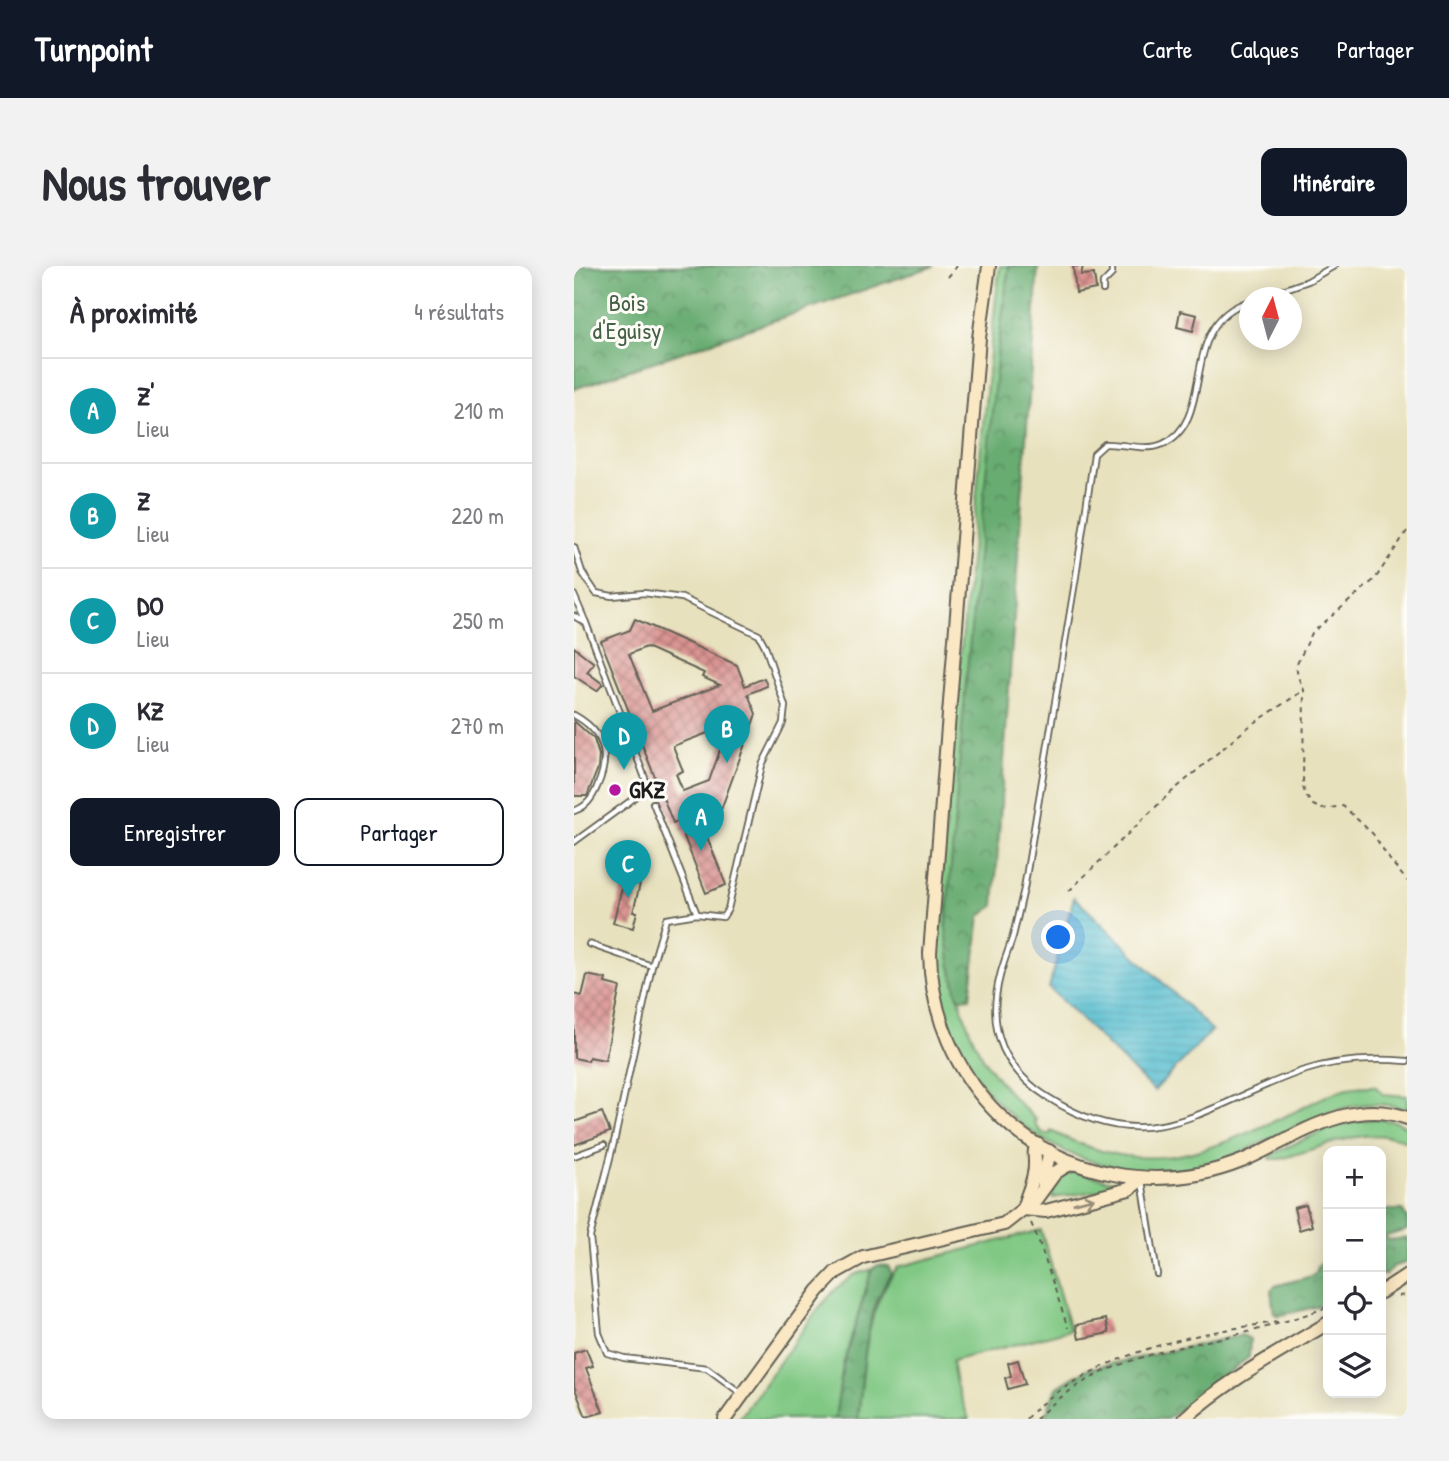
<!DOCTYPE html>
<html lang="fr">
<head>
<meta charset="utf-8">
<style>
	:root { --surface:#fff; --page:#f2f2f3; --text:#2b2b33; --muted:#7c7c81; --line:#e1e1e2; --accent:#111827 }
	body { margin:0; font-family:"Patrick Hand",sans-serif; background:var(--page); color:var(--text) }
	.controls { position:absolute; right:21px; bottom:21px; display:grid; overflow:hidden; border-radius:14px; box-shadow:0 4px 18px #0003 }
	.controls button { width:63px; height:63px; display:grid; place-items:center; padding:0; border:0; border-bottom:2px solid var(--line); background:var(--surface); color:var(--text); font:35px sans-serif }
	.compass { position:absolute; left:665px; top:21px; width:63px; height:63px; border-radius:50%; background:var(--surface); box-shadow:0 4px 18px #0003; rotate:6deg }
	.you { position:absolute; left:485px; top:672px; width:24px; height:24px; margin:-18px; border:5px solid #fff; border-radius:50%; background:#1a73e8; box-shadow:0 0 0 10px #1a73e833 }
	.badge { display:grid; place-items:center; width:46px; height:46px; border-radius:50%; background:var(--accent); color:#fff; font-size:23px; font-weight:700 }
	.pin { position:absolute; translate:-50% -58px; filter:drop-shadow(0 2px 4px #0008) }
	.pin::after { content:''; position:absolute; top:37px; width:24px; height:21px; background:inherit; clip-path:polygon(0 0,100% 0,50% 100%) }
	.list { margin:0; padding:0; list-style:none }
	h2 { display:flex; justify-content:space-between; align-items:center; height:91px; margin:0; padding:0 28px; font-size:30px }
	h2 small { font-size:23px; font-weight:400; color:var(--muted) }
	.list li { display:grid; grid-template-columns:46px 1fr auto; gap:21px; align-items:center; box-sizing:border-box; height:105px; padding:0 28px; border-top:2px solid var(--line) }
	.list b { display:block; font-size:26px; white-space:nowrap }
	.list p { margin:0; font-size:23px; white-space:nowrap; color:var(--muted) }
	.list em { font-size:23px; font-style:normal; color:var(--muted) }
	.actions { display:flex; gap:14px; padding:21px 28px }
	.actions a { flex:1; padding:16px 0; border:2px solid var(--accent); border-radius:14px; text-align:center; font-size:24px; color:var(--accent) }
	.actions .main { background:var(--accent); color:#fff }
	.icon { flex:none; width:38px; height:38px; fill:none; stroke:currentColor; stroke-width:2; stroke-linecap:round; stroke-linejoin:round }
	.map { position:relative; flex:none; width:833px; height:1153px; overflow:hidden; border-radius:14px }
	header { display:flex; align-items:center; gap:42px; box-sizing:border-box; height:98px; padding:0 35px; background:var(--accent); color:#fff }
	header strong { font-size:33px }
	nav { display:flex; gap:38px; margin-inline-start:auto; font-size:24px }
	.intro { display:flex; align-items:center; justify-content:space-between; box-sizing:border-box; height:168px; padding:0 42px }
	h1 { margin:0; font-size:49px }
	.button { padding:18px 32px; border-radius:14px; background:var(--accent); color:#fff; font-size:24px; font-weight:700 }
	main { display:flex; gap:42px; padding:0 42px }
	aside { flex:1; background:var(--surface); border-radius:14px; box-shadow:0 4px 18px #0003 }
	.map>svg:first-child { display:block }
</style>
</head>
<body>
<header>
<strong>Turnpoint</strong>
<nav><a>Carte</a><a>Calques</a><a>Partager</a></nav>
</header>
<div class="intro"><h1>Nous trouver</h1><a class="button">Itinéraire</a></div>
<main>
<aside>
<h2>À proximité<small>4 résultats</small></h2>
<ul class="list">
<li><span class="badge" style="background:#0f9aa8">A</span><div><b>Z'</b><p>Lieu</p></div><em>210 m</em></li>
<li><span class="badge" style="background:#0f9aa8">B</span><div><b>Z</b><p>Lieu</p></div><em>220 m</em></li>
<li><span class="badge" style="background:#0f9aa8">C</span><div><b>DO</b><p>Lieu</p></div><em>250 m</em></li>
<li><span class="badge" style="background:#0f9aa8">D</span><div><b>KZ</b><p>Lieu</p></div><em>270 m</em></li>
</ul>
<div class="actions"><a class="main">Enregistrer</a><a>Partager</a></div>
</aside>
<div class="map">
<svg width="833" height="1153" viewBox="0 0 833 1153">
	<defs>
		<pattern id="forest-crowns" width="20" height="18" patternUnits="userSpaceOnUse" patternTransform="scale(1.75)"><rect width="20" height="18" fill="#68ac71"/><path d="M2 6a3 3 0 1 1 6 0M12 15a3 3 0 1 1 6 0" fill="none" stroke="#558b5c"/></pattern>
		<pattern id="water-rules" width="6" height="5" patternUnits="userSpaceOnUse" patternTransform="scale(1.75)"><rect width="6" height="5" fill="#51bbce"/><path d="M0 2.5h6" fill="none" stroke="#46a0b0"/></pattern>
		<pattern id="building-cross-hatch" width="8" height="8" patternUnits="userSpaceOnUse" patternTransform="scale(1.75)"><rect width="8" height="8" fill="#da9492"/><path d="M0 0l8 8M0 8l8-8" fill="none" stroke="#b07876"/></pattern>
	</defs>
	<rect width="100%" height="100%" fill="#fdfcf7"/>
	<filter id="ink" filterUnits="userSpaceOnUse"><feTurbulence type="fractalNoise" baseFrequency=".0143" numOctaves="2"/><feDisplacementMap in="SourceGraphic" scale="14" xChannelSelector="R" yChannelSelector="G"/><feConvolveMatrix kernelMatrix="1 2 1 2 8 2 1 2 1" color-interpolation-filters="sRGB"/></filter>
	<filter id="wash" filterUnits="userSpaceOnUse"><feTurbulence type="fractalNoise" baseFrequency=".00686" numOctaves="4" result="noise"/><feDisplacementMap in="SourceGraphic" scale="28" xChannelSelector="R" yChannelSelector="G"/><feGaussianBlur stdDeviation="1.57" result="paint"/><feColorMatrix in="noise" values="0 0 0 0 0 0 0 0 0 0 0 0 0 0 0 0 0 1.4 0 .05"/><feComposite in="paint" operator="in"/></filter>
	<g filter="url(#wash)">
		<rect width="100%" height="100%" fill="#e8e1be"/>
		<!-- green -->
		<g fill="#80c883" stroke="#4e7250" stroke-width="2">
			<path d="M426,0h9l-11,82 -10,119 -38,495c16,73 31,107 86,158l-2,1c3,7 8,15 16,13l1,-3c96,48 149,24 239,-17 18,-8 39,-22 58,-26 9,-2 18,-2 27,-2l8,8 24,2v14c-68,-25 -138,39 -202,56 -33,8 -70,5 -103,-2 -75,-18 -136,-80 -157,-152 -12,-41 -7,-82 -4,-123 2,-33 5,-65 7,-98 7,-93 18,-185 27,-279 8,-82 14,-164 25,-246z"/>
			<path d="M800,853l20,2 13,6v14c-43,-16 -85,7 -127,18h-10l1,-4c34,-16 66,-34 103,-36z"/>
			<path d="M501,906l40,10 1,6 -64,10c2,-15 7,-24 23,-26z"/>
			<path d="M467,964l29,100 -118,31 4,23 13,35h-111c6,-51 6,-110 40,-152z"/>
			<polygon points="298,1003 269,1099 261,1153 165,1153 244,1043 262,1023 280,1009"/>
		</g>
		<!-- forest -->
		<g fill="url(#forest-crowns)" stroke="#426446" stroke-width="2">
			<polygon points="0,0 360,0 0,123"/>
			<polygon points="435,0 464,0 420,640 406,650 396,732 388,733 383,729 376,696 372,662 391,426 424,82"/>
			<polygon points="807,944 828,944 833,953 833,964 812,970 811,972 815,974 833,972 833,997 820,1000 811,1009 807,1009"/>
			<polygon points="754,995 754,1036 745,1040 704,1050 700,1047 697,1024 701,1020 738,1010 743,1005 744,999"/>
			<path d="M304,999l10,1 4,8c-28,35 -29,101 -34,145h-23l8,-53 29,-97z"/>
			<polygon points="668,1069 676,1073 675,1091 593,1153 470,1153 482,1122 513,1103"/>
		</g>
		<!-- water -->
		<polygon fill="url(#water-rules)" stroke="#366c75" stroke-width="2" points="500,631 638,764 580,825 475,722"/>
		<g id="blocks">
			<!-- building -->
			<g fill="url(#building-cross-hatch)" fill-rule="evenodd">
				<polygon points="499,0 509,0 507,9 520,8 522,23 502,27"/>
				<polygon points="606,45 623,49 619,65 603,61"/>
				<path d="M61,353l102,46 8,21 19,-8 3,8 -19,8 8,20 -37,101 -3,-1 -2,6 -16,-6 28,71 -20,8 -28,-72 -5,2 -72,-182 29,-11zM72,381l58,26 -2,4 18,8 -68,26 -23,-57zM155,459l-20,56 -26,10 -7,-17 7,-3 -10,-25z"/>
				<polygon points="0,381 20,397 13,406 29,418 23,425 0,410"/>
				<polygon points="0,455 20,473 25,489 24,502 13,530 0,530"/>
				<polygon points="50,614 66,618 59,646 63,646 59,662 39,657"/>
				<polygon points="13,709 32,713 31,717 46,721 31,794 15,791 14,795 0,792 0,728 8,730"/>
				<polygon points="28,846 36,866 0,879 0,856"/>
				<polygon points="732,939 738,960 725,964 720,942"/>
				<polygon points="532,1053 535,1067 505,1073 502,1059"/>
				<polygon points="12,1083 19,1100 12,1102 29,1146 12,1151 0,1120 0,1087"/>
				<polygon points="444,1094 451,1118 434,1123 431,1112 437,1110 434,1097"/>
			</g>
		</g>
	</g>
	<g filter="url(#ink)">
		<use href="#blocks" fill-opacity="0" stroke="#636155" stroke-width="2"/>
		<g fill="none" stroke-linecap="round" stroke-linejoin="round">
			<!-- lane casing -->
			<g stroke="#636155" stroke-width="8">
				<g id="lane">
					<polyline points="529,24 529,17 538,8 538,0"/>
					<polyline points="686,32 734,15 760,0"/>
					<path d="M676,35c-74,22 -32,118 -87,143 -17,8 -40,-1 -58,0l-11,10 -18,122 -52,313c-4,16 -7,31 -11,47 -4,13 -10,27 -13,40 -14,53 3,93 49,122 102,65 158,6 253,-27 33,-11 70,-13 105,-10"/>
					<polyline points="0,281 8,306 22,327 38,330 70,327 108,332 185,369 191,380 211,440 209,457 188,499 154,643 149,651 123,648 92,653 78,700 41,872 16,971 25,1067 33,1087 50,1092 133,1102 168,1128"/>
					<polyline points="0,329 12,357"/>
					<polyline points="0,350 12,357 74,520 55,536 0,576"/>
					<path d="M0,449c31,17 37,41 23,72 -5,12 -11,20 -23,24"/>
					<polyline points="79,537 123,648"/>
					<polyline points="15,678 78,700"/>
					<polyline points="0,890 30,879"/>
					<polyline points="568,915 583,1008"/>
				</g>
			</g>
			<!-- secondary casing -->
			<g stroke="#636155" stroke-width="16">
				<g id="secondary">
					<path d="M415,0l-10,72 -49,615c1,61 25,119 69,162 64,63 161,79 243,46 51,-22 107,-65 165,-43"/>
					<path d="M470,921c-2,-13 5,-23 5,-36"/>
					<polyline points="449,943 472,945 555,923 568,913"/>
					<path d="M449,943c4,-16 13,-30 12,-47 0,-8 -2,-11 2,-18"/>
					<polyline points="807,1026 833,1009"/>
					<polyline points="151,1153 244,1025 262,1006 289,991 430,958 462,933 481,907 490,901 500,897"/>
					<path d="M610,1153c43,-39 95,-66 144,-96"/>
				</g>
			</g>
			<!-- path -->
			<g stroke="#636155" stroke-width="2" stroke-dasharray="5 5" stroke-linecap="butt">
				<polyline points="374,11 383,0"/>
				<polyline points="833,265 801,313 738,367 722,400 724,411 730,424 729,521 732,530 739,539 748,543 769,540 799,568 816,594 833,615"/>
				<polyline points="495,625 594,529 673,462 730,424"/>
				<polyline points="457,957 464,973 494,1062"/>
				<polyline points="824,1030 833,1029"/>
				<path d="M452,1153c14,-17 33,-28 51,-39 63,-36 131,-49 201,-58"/>
				<path d="M462,1153c64,-64 139,-69 220,-89 25,-7 49,-15 72,-23"/>
			</g>
			<!-- lane -->
			<use href="#lane" stroke="#fff" stroke-width="4.5"/>
			<!-- secondary -->
			<use href="#secondary" stroke="#fae7c3" stroke-width="12"/>
		</g>
		<!-- one-way arrows -->
		<defs><path id="oneway-shaft" d="M-6 0H5M1.5-3L5.5 0L1.5 3" fill="none" stroke-width="1.6" stroke-linecap="round" stroke-linejoin="round" transform="scale(1.75)"/></defs>
		<use stroke="#968c78" href="#oneway-shaft" transform="translate(510 935) rotate(-15)"/>
	</g>
	<!-- markers -->
	<circle fill="#b5179e" stroke="#fdfcf7" stroke-width="2.5" cx="41" cy="524" r="7"/>
	<g text-anchor="middle" stroke-width="6" stroke-linejoin="round" paint-order="stroke">
		<!-- park labels -->
		<g font-size="24" fill="#446145" stroke="#fdfcf7">
			<text x="53" y="45">Bois<tspan x="53" dy="28">d'Eguisy</tspan></text>
		</g>
		<!-- poi labels -->
		<g font-size="24" font-weight="bold" fill="#1c1c1c" stroke="#fdfcf7" text-anchor="start">
			<text x="55" y="532">GKZ</text>
		</g>
	</g>
</svg>
<div class="controls">
<button>+</button>
<button>−</button>
<button><svg class="icon" aria-label="locate" viewBox="0 0 24 24"><circle cx="12" cy="12" r="6"/><path d="M12 2v4M12 18v4M2 12h4M18 12h4"/></svg></button>
<button><svg class="icon" aria-label="layers" viewBox="0 0 24 24"><path d="M12 4l9 5-9 5-9-5zM3 14l9 5 9-5"/></svg></button>
</div>
<svg class="compass" viewBox="-18 -18 36 36"><path d="M0-13l5 13h-10z" fill="#e53935"/><path d="M0 13l5-13h-10z" fill="#7c7c81"/></svg>
<div class="you"></div>
<div class="pin badge" style="left:127px;top:585px;background:#0f9aa8">A</div>
<div class="pin badge" style="left:153px;top:497px;background:#0f9aa8">B</div>
<div class="pin badge" style="left:54px;top:632px;background:#0f9aa8">C</div>
<div class="pin badge" style="left:50px;top:504px;background:#0f9aa8">D</div>
</div>
</main>
</body>
</html>
